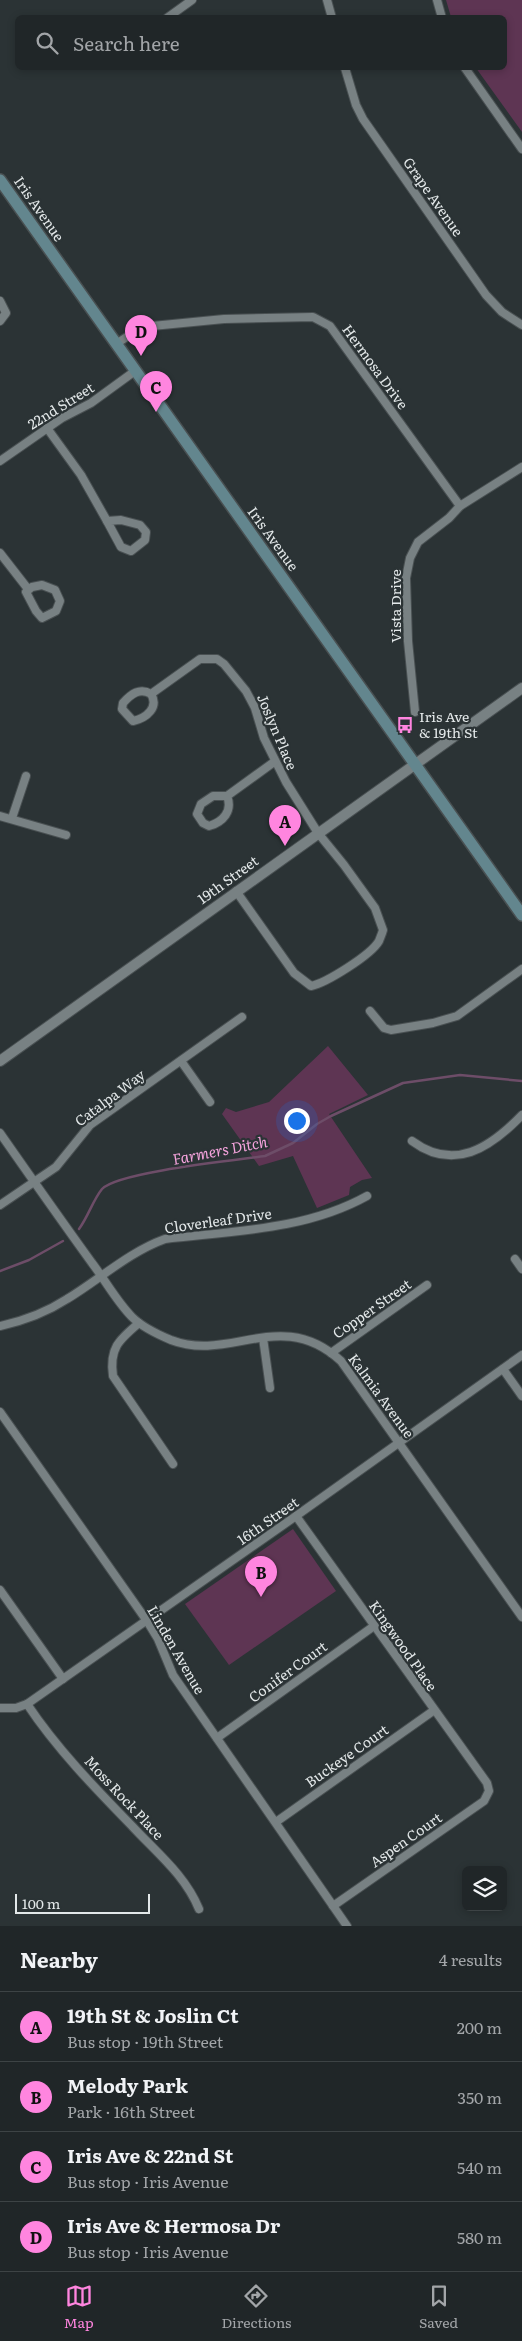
<!DOCTYPE html>
<html lang="en">
<head>
<meta charset="utf-8">
<style>
	:root { --surface:#202628; --page:#282e30; --text:#f1f3f6; --muted:#a2a5a8; --line:#3d4345; --accent:#ff85df }
	body { margin:0; font-family:Literata,serif; background:var(--page); color:var(--text) }
	.controls { position:absolute; right:15px; bottom:15px; display:grid; overflow:hidden; border-radius:8px; box-shadow:0 2px 8px #0003 }
	.controls button { width:45px; height:45px; display:grid; place-items:center; padding:0; border:0; border-bottom:1px solid var(--line); background:var(--surface); color:var(--text); font:25px sans-serif }
	.scale { position:absolute; left:15px; bottom:12px; width:135px; box-sizing:border-box; padding-left:5px; border:2px solid #e3e8e9; border-top:0; font-size:14px; line-height:18px; white-space:nowrap; color:#e3e8e9; -webkit-text-stroke:4px #2b3335; paint-order:stroke }
	.you { position:absolute; left:296px; top:1120px; width:18px; height:18px; margin:-12px; border:4px solid #fff; border-radius:50%; background:#1a73e8; box-shadow:0 0 0 8px #1a73e833 }
	.badge { display:grid; place-items:center; width:32px; height:32px; border-radius:50%; background:var(--accent); color:#111; font-size:16px; font-weight:700 }
	.pin { position:absolute; translate:-50% -41px; filter:drop-shadow(0 1px 2px #0008) }
	.pin::after { content:''; position:absolute; top:26px; width:18px; height:15px; background:inherit; clip-path:polygon(0 0,100% 0,50% 100%) }
	.list { margin:0; padding:0; list-style:none }
	h2 { display:flex; justify-content:space-between; align-items:center; height:65px; margin:0; padding:0 20px; font-size:21px }
	h2 small { font-size:16px; font-weight:400; color:var(--muted) }
	.list li { display:grid; grid-template-columns:32px 1fr auto; gap:15px; align-items:center; box-sizing:border-box; height:70px; padding:0 20px; border-top:1px solid var(--line) }
	.list b { display:block; font-size:19px; white-space:nowrap }
	.list p { margin:0; font-size:16px; white-space:nowrap; color:var(--muted) }
	.list em { font-size:16px; font-style:normal; color:var(--muted) }
	.icon { flex:none; width:28px; height:28px; fill:none; stroke:currentColor; stroke-width:2; stroke-linecap:round; stroke-linejoin:round }
	.map { position:relative; flex:none; width:522px; height:1926px; overflow:hidden }
	.search { position:absolute; background:var(--surface); box-shadow:0 2px 8px #0003; left:15px; right:15px; top:15px; height:55px; display:flex; align-items:center; gap:12px; box-sizing:border-box; padding:0 18px; border-radius:8px; color:var(--muted); font-size:19px }
	.sheet { height:345px; background:var(--surface) }
	nav { display:flex; justify-content:space-around; align-items:center; box-sizing:border-box; height:70px; border-top:1px solid var(--line); background:var(--surface); font-size:14px; color:var(--muted) }
	nav a { display:grid; justify-items:center; gap:2px }
	nav .on { color:var(--accent) }
	.map>svg:first-child { display:block }
</style>
</head>
<body>
<div class="map">
<svg width="522" height="1926" viewBox="0 0 522 1926">
	<rect width="100%" height="100%" fill="#2b3335"/>
	<!-- green -->
	<g fill="#5e3553">
		<polygon points="446,0 522,0 522,132 476,68 504,68 504,18 451,17"/>
		<polygon points="328,1046 368,1095 329,1114 372,1178 362,1180 350,1187 349,1195 317,1208 293,1156 259,1166 222,1114 226,1108 236,1112 269,1102"/>
		<polygon points="293,1529 336,1591 229,1665 185,1604"/>
	</g>
	<g fill="none" stroke-linecap="round" stroke-linejoin="round">
		<!-- stream -->
		<g stroke="#6d4d68" stroke-width="2.5">
			<path d="M79,1229c9,-12 14,-29 23,-40 15,-17 135,-29 163,-33l28,-13 24,-19 14,-8 72,-33 57,-8 62,6"/>
			<polyline points="0,1271 29,1260 63,1241"/>
		</g>
		<!-- minor casing -->
		<g stroke="#495052" stroke-width="10">
			<g id="minor">
				<polyline points="327,0 332,18"/>
				<polyline points="437,0 442,18"/>
				<polyline points="167,18 192,0"/>
				<polyline points="345,68 356,105 363,119 486,295 502,312 522,325"/>
				<polyline points="465,68 522,149"/>
				<polyline points="0,301 6,313 0,321"/>
				<polyline points="116,344 142,327 224,319 313,317 330,326 460,506"/>
				<polyline points="47,428 81,475 107,521"/>
				<polyline points="0,461 62,418 91,403 135,371"/>
				<polygon points="121,520 140,525 146,532 145,540 131,551 121,547 107,521"/>
				<polyline points="0,553 28,589"/>
				<polygon points="42,585 55,590 60,601 56,611 42,618 36,611 26,592 32,587"/>
				<path d="M151,694c8,13 -4,24 -18,27l-11,-12 1,-6c8,-9 17,-16 28,-9l49,-35h17l7,5 22,27 9,17 9,30 22,44 32,51 26,32 31,43 8,22c-1,4 -3,8 -4,11 -8,14 -53,42 -68,45l-17,-13 -58,-82"/>
				<polyline points="415,712 408,641 406,578 410,558 418,542 449,518 460,506 522,467"/>
				<path d="M227,796c6,15 -4,26 -18,30l-6,-3 -6,-9 4,-10 12,-8h14l47,-34"/>
				<polyline points="0,816 66,835"/>
				<polyline points="12,818 26,776"/>
				<polyline points="370,1011 384,1028 391,1030 433,1023 457,1016 522,969"/>
				<polyline points="181,1061 210,1102"/>
				<path d="M0,1133c30,43 61,87 92,130 13,17 25,39 40,54 10,10 27,18 39,23 60,23 110,-34 170,21l181,256"/>
				<path d="M412,1141c42,31 78,7 110,-26"/>
				<polyline points="0,1205 56,1167 90,1125 242,1017"/>
				<polyline points="515,1259 522,1269"/>
				<path d="M139,1323c-20,17 -30,25 -26,53l60,88"/>
				<path d="M0,1326c23,-5 47,-14 67,-27 33,-20 62,-47 98,-60 68,-8 141,-9 202,-43"/>
				<polyline points="263,1338 270,1388"/>
				<polyline points="331,1353 427,1285"/>
				<polyline points="503,1369 522,1396"/>
				<polyline points="0,1412 147,1621 158,1639 173,1675 347,1926"/>
				<polyline points="296,1516 487,1783 489,1791 484,1801 333,1906"/>
				<polyline points="0,1590 63,1679"/>
				<path d="M27,1704c30,45 68,84 105,122 25,27 53,49 67,83"/>
				<polyline points="0,1708 16,1708 27,1704 296,1516 522,1355"/>
				<polyline points="217,1738 374,1626"/>
				<polyline points="276,1822 433,1711"/>
			</g>
		</g>
		<!-- tertiary casing -->
		<g stroke="#495052" stroke-width="12">
			<polyline id="tertiary" points="0,1061 522,688"/>
		</g>
		<!-- secondary casing -->
		<g stroke="#495052" stroke-width="14">
			<polyline id="secondary" points="0,180 522,915"/>
		</g>
		<!-- minor -->
		<use href="#minor" stroke="#788183" stroke-width="8"/>
		<!-- tertiary -->
		<use href="#tertiary" stroke="#788183" stroke-width="10"/>
		<!-- secondary -->
		<use href="#secondary" stroke="#63868e" stroke-width="11"/>
	</g>
	<!-- icons -->
	<defs>
		<g id="bus-bare" transform="scale(1.35)"><path d="M-5-6H5V4H4V6H2V4H-2V6H-4V4H-5ZM-3.5-4V0h7V-4ZM-3.5 1.2v1.5H-2V1.2ZM2 1.2v1.5H3.5V1.2Z" fill="#ff85df" stroke="#2b3335" stroke-width="2.5" paint-order="stroke"/></g>
	</defs>
	<g fill-rule="evenodd">
		<use href="#bus-bare" x="405" y="725"/>
	</g>
	<g text-anchor="middle" stroke-width="4.5" stroke-linejoin="round" paint-order="stroke">
		<!-- street labels -->
		<g font-size="14" fill="#e3e8e9" stroke="#2b3335">
			<text transform="translate(433 197) rotate(55)" y="5">Grape Avenue</text>
			<text transform="translate(39 209) rotate(55)" y="5">Iris Avenue</text>
			<text transform="translate(375 367) rotate(54)" y="5">Hermosa Drive</text>
			<text transform="translate(61 406) rotate(-32)" y="5">22nd Street</text>
			<text transform="translate(273 539) rotate(54)" y="5">Iris Avenue</text>
			<text transform="translate(396 606) rotate(-90)" y="5">Vista Drive</text>
			<text transform="translate(277 732) rotate(67)" y="5">Joslyn Place</text>
			<text transform="translate(228 880) rotate(-36)" y="5">19th Street</text>
			<text transform="translate(110 1098) rotate(-37)" y="5">Catalpa Way</text>
			<text transform="translate(218 1221) rotate(-8)" y="5">Cloverleaf Drive</text>
			<text transform="translate(372 1309) rotate(-35)" y="5">Copper Street</text>
			<text transform="translate(381 1396) rotate(54)" y="5">Kalmia Avenue</text>
			<text transform="translate(268 1521) rotate(-35)" y="5">16th Street</text>
			<text transform="translate(403 1646) rotate(55)" y="5">Kingwood Place</text>
			<text transform="translate(176 1650) rotate(60)" y="5">Linden Avenue</text>
			<text transform="translate(288 1672) rotate(-36)" y="5">Conifer Court</text>
			<text transform="translate(347 1756) rotate(-35)" y="5">Buckeye Court</text>
			<text transform="translate(124 1798) rotate(47)" y="5">Moss Rock Place</text>
			<text transform="translate(406 1840) rotate(-35)" y="5">Aspen Court</text>
		</g>
		<!-- poi labels -->
		<g font-size="14" fill="#e3e8e9" stroke="#2b3335" text-anchor="start">
			<text x="419" y="722">Iris Ave<tspan x="419" dy="16">&amp; 19th St</tspan></text>
		</g>
		<!-- water labels -->
		<g font-size="15" font-style="italic" fill="#f4a3dc" stroke="#2b3335">
			<text transform="translate(220 1151) rotate(-11)" y="5">Farmers Ditch</text>
		</g>
	</g>
</svg>
<div class="controls">
<button><svg class="icon" aria-label="layers" viewBox="0 0 24 24"><path d="M12 4l9 5-9 5-9-5zM3 14l9 5 9-5"/></svg></button>
</div>
<div class="scale">100 m</div>
<div class="you"></div>
<div class="pin badge" style="left:285px;top:846px">A</div>
<div class="pin badge" style="left:261px;top:1597px">B</div>
<div class="pin badge" style="left:156px;top:412px">C</div>
<div class="pin badge" style="left:141px;top:356px">D</div>
<div class="search"><svg class="icon" aria-label="search" viewBox="0 0 24 24"><circle cx="10" cy="10" r="6"/><path d="M15 15l6 6"/></svg>Search here</div>
</div>
<section class="sheet">
<h2>Nearby<small>4 results</small></h2>
<ul class="list">
<li><span class="badge">A</span><div><b>19th St &amp; Joslin Ct</b><p>Bus stop · 19th Street</p></div><em>200 m</em></li>
<li><span class="badge">B</span><div><b>Melody Park</b><p>Park · 16th Street</p></div><em>350 m</em></li>
<li><span class="badge">C</span><div><b>Iris Ave &amp; 22nd St</b><p>Bus stop · Iris Avenue</p></div><em>540 m</em></li>
<li><span class="badge">D</span><div><b>Iris Ave &amp; Hermosa Dr</b><p>Bus stop · Iris Avenue</p></div><em>580 m</em></li>
</ul>
</section>
<nav>
<a class="on"><svg class="icon" aria-label="map" viewBox="0 0 24 24"><path d="M3 6l6-2 6 2 6-2v14l-6 2-6-2-6 2zM9 4v14M15 6v14"/></svg>Map</a>
<a><svg class="icon" aria-label="directions" viewBox="0 0 24 24"><path d="M12 3l9 9-9 9-9-9zM9 14v-3h6M13 9l2 2-2 2"/></svg>Directions</a>
<a><svg class="icon" aria-label="saved" viewBox="0 0 24 24"><path d="M7 4h10v16l-5-4-5 4z"/></svg>Saved</a>
</nav>
</body>
</html>
